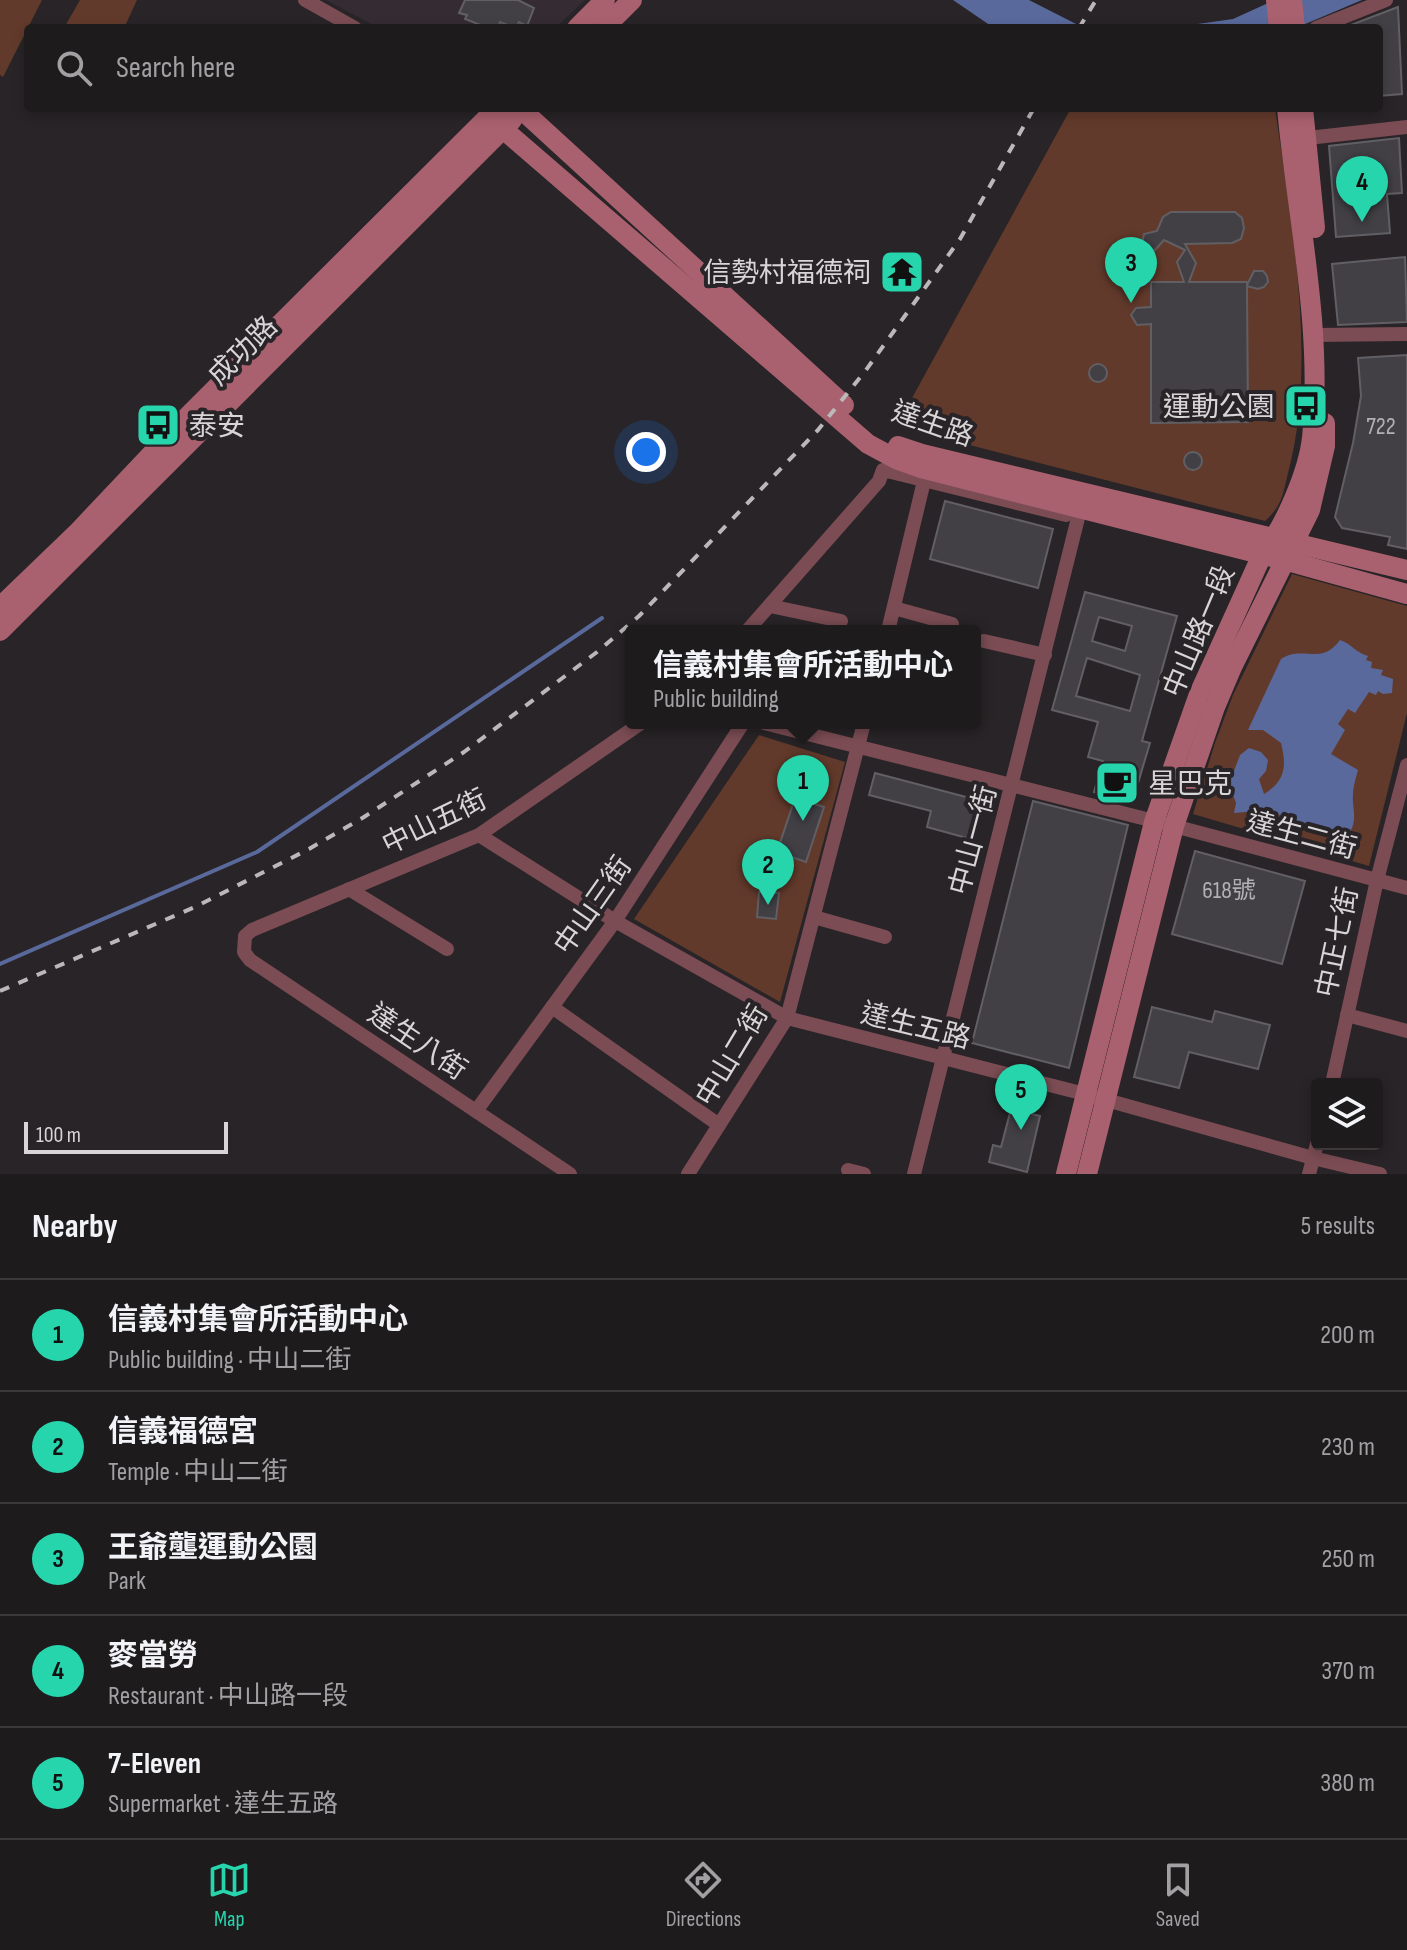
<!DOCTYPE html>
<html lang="en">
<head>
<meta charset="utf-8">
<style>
	:root { --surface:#1e1b1d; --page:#2b282a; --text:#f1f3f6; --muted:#a1a1a4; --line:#3c393b; --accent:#27d5ad }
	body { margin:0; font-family:"Sofia Sans Condensed","Noto Sans TC",sans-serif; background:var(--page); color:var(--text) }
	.controls { position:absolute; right:24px; bottom:24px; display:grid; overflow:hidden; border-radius:8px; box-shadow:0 4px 12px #0003 }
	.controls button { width:72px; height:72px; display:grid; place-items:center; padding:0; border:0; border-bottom:2px solid var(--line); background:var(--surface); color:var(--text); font:40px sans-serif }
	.scale { position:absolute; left:24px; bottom:20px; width:204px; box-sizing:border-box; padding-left:8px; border:4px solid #d8d5d7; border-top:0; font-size:22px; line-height:28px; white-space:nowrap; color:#d8d5d7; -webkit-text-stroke:6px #282427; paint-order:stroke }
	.you { position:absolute; left:646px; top:452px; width:28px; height:28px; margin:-20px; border:6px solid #fff; border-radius:50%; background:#1a73e8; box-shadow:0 0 0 12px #1a73e833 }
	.badge { display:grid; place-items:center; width:52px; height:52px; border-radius:50%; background:var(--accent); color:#111; font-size:26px; font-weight:700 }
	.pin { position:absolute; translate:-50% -66px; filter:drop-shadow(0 2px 4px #0008) }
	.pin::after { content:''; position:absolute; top:42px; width:28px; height:24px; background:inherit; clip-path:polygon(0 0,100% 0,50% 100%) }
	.popup { position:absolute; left:625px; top:625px; width:356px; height:104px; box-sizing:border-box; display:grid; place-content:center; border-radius:8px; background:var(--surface); filter:drop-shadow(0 2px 6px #0005); font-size:26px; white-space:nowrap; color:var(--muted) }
	.popup b { font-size:30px; color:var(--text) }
	.popup::after { content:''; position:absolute; left:50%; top:100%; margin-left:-16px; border:16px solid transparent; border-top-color:var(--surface) }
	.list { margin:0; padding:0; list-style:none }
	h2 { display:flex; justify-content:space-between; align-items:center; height:104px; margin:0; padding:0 32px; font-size:34px }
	h2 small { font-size:26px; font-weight:400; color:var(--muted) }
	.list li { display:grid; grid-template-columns:52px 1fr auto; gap:24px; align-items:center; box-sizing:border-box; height:112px; padding:0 32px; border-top:2px solid var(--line) }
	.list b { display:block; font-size:30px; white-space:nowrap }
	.list p { margin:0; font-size:26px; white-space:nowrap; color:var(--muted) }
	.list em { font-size:26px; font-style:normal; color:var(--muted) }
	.icon { flex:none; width:44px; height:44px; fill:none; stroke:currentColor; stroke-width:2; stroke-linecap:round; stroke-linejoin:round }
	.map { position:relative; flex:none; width:1407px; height:1174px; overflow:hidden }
	.search { position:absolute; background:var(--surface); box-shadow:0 4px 12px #0003; left:24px; right:24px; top:24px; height:88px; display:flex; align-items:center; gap:20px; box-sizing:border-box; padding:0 28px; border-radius:8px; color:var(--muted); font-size:30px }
	.sheet { height:664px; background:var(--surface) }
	nav { display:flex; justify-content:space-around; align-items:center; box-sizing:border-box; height:112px; border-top:2px solid var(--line); background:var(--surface); font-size:22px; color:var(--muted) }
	nav a { display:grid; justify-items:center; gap:4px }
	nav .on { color:var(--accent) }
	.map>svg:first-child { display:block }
</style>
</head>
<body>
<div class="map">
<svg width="1407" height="1174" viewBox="0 0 1407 1174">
	<rect width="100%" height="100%" fill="#282427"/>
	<!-- built -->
	<polygon fill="#352c33" points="326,0 585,0 555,28 379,28"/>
	<!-- green -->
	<g fill="#623a2b">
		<polygon points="0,0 42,0 3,77 0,75"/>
		<polygon points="80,0 137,0 124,28 64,28"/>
		<path d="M1071,108h204c16,113 43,254 13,365 -5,21 -6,33 -23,48l-342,-88 -23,-13z"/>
		<polygon points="1292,574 1407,606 1407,713 1369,866 1193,814 1215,743 1233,695"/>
		<polygon points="759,735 845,762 780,1002 634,919"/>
	</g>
	<!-- water -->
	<g fill="#59699b">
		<polygon points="953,0 1029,0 1084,28 994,28"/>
		<polygon points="1275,0 1362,0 1296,28 1169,28 1233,19"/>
		<path d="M1340,640c12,4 16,13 28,16l-2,4 6,2 -1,6 12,2 -2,5 12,4 -1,14 -9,1 -5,-3 -2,4 -7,-3 -14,21 -7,-4 -10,15 7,6 -14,24 27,16c-2,8 -5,16 -5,25 -1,10 3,20 0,30 -9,32 -60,-5 -76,-11 -14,-4 -29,-2 -43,-1l2,-10 -7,-19 11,-29 9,-7 12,4 7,8 -2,11 -7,8 5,15c21,-13 23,-27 17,-51l-18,-13h-15l33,-71c23,-15 39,8 59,-19z"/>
	</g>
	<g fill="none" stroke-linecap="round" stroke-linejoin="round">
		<!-- stream -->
		<polyline stroke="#59699b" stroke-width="4" points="0,964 257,852 602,618"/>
	</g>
	<!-- building -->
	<g fill="#424045" stroke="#615f64" stroke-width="2" fill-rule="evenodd">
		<polygon points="465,0 518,0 534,8 527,26 519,22 516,28 500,22 498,28 488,28 465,19 467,15 459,13"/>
		<polygon points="1398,7 1402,94 1379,96 1379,28 1343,28"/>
		<polygon points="1399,138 1402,193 1387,194 1390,233 1336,237 1329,146"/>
		<polygon points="1171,212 1235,212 1242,218 1244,228 1241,239 1232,243 1185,244 1196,263 1189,282 1247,282 1247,285 1254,271 1263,271 1267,276 1268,282 1264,287 1258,289 1247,286 1248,422 1151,423 1151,324 1137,325 1131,315 1136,308 1151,307 1151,282 1184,282 1177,262 1185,250 1164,240 1154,251 1145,248 1142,243 1144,234 1157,231 1163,217"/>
		<polygon points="1405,257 1407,322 1338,325 1332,264"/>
		<polygon points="1407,355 1407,549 1388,545 1390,537 1342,528 1335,517 1353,443 1361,396 1358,358"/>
		<circle cx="1098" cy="373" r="9"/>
		<circle cx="1193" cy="461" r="9"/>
		<polygon points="945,501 1053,529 1038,588 930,559"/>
		<path d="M1085,592l92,24 -35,125 8,2 -18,60 -38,-11 9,-31 -15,-4 10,-35 -46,-12zM1099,617l33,9 -7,25 -33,-10zM1087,658l53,17 -10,36 -54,-15z"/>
		<polygon points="875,773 985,802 974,840 927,827 931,811 869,795"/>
		<polygon points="795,798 824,807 806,862 777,852"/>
		<polygon points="1033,801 1128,825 1069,1068 972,1043"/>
		<polygon points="1195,851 1305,881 1282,964 1172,934"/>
		<polygon points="759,892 779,893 776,919 757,917"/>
		<polygon points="1152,1007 1212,1022 1215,1011 1270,1025 1258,1069 1189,1052 1179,1088 1134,1077"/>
		<polygon points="1011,1109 1040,1116 1027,1172 989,1162 993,1145 1001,1147"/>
	</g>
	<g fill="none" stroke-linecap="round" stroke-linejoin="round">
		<!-- street -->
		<g stroke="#7b4c54" stroke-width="14">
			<polyline points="305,0 355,28"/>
			<polyline points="1316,28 1386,0"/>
			<polyline points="1299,139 1407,127"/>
			<polyline points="1314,335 1407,334"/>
			<polyline points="770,606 841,621"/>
			<polyline points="894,608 952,624"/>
			<polyline points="747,631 879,481 883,470 1066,515"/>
			<polyline points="888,631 924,481"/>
			<polyline points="984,641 1045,655"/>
			<polyline points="764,723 1174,826 1407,888"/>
			<polyline points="479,835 615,921 787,1018 1085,1094 1313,1158 1380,1174"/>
			<polyline points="349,889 447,949"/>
			<polyline points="814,917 885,937"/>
			<polyline points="552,1007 719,1125"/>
			<polyline points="1347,1015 1407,1031"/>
			<polyline points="1332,1084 1377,880 1407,765"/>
			<polyline points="476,1111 615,921 743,723"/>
			<polyline points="848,1170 864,1174"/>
			<polyline points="570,1174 250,960 244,952 245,936 252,930 479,835 641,723"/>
			<polyline points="688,1174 787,1018 864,723"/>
			<polyline points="914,1174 1078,518"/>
			<polyline points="1309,1174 1317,1144"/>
		</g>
		<!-- secondary -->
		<g stroke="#aa616f" stroke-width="20">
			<polyline points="1276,0 1279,28"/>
			<polyline points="1292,0 1295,28"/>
			<polyline points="577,28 605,0"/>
			<polyline points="604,28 632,0"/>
			<polyline points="498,108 503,129 868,444 896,459 921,468 1284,560 1407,594"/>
			<polyline points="506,108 522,110 844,405"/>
			<polyline points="1303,108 1315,228"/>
			<polyline points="898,446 922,454 1407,570"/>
			<polyline points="0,607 77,533 181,423 497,108"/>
			<polyline points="0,631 512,120"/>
			<path d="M1066,1174l88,-352 45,-128 63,-139c22,-27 46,-82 50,-117 11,-110 -15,-221 -25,-330"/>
			<polyline points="1087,1174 1174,826 1215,707 1232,667 1310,510 1325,446 1325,423"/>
		</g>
		<!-- rail -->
		<g stroke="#bbb8ba" stroke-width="4" stroke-dasharray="10 10" stroke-linecap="butt">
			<polyline points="1079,28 1096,0"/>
			<polyline points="0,991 195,907 309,849 364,817 464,752 597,652 639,616 818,430 866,370 960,239 1034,108"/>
		</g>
	</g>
	<!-- icons -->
	<defs>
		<g id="temple-square" transform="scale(2.3)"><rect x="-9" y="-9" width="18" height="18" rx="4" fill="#27d5ad" stroke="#282427"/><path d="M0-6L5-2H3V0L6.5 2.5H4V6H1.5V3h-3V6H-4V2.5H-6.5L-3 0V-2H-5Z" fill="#111"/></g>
		<g id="bus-square" transform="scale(2.3)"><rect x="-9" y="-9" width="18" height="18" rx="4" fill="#27d5ad" stroke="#282427"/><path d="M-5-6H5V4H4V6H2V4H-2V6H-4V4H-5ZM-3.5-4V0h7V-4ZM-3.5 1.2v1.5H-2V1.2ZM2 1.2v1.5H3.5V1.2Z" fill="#111"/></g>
		<g id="cafe-square" transform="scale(2.3)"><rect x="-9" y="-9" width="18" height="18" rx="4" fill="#27d5ad" stroke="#282427"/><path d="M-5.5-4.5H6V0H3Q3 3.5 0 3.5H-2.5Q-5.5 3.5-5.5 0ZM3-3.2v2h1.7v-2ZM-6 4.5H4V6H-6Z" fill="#111"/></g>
	</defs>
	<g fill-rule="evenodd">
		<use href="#temple-square" x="902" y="272"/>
		<use href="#bus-square" x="1306" y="406"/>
		<use href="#bus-square" x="158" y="425"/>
		<use href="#cafe-square" x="1117" y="783"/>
	</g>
	<g text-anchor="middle" stroke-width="8" stroke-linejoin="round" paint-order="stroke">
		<!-- number labels -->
		<g font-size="24" fill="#b2b0b2">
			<text x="1381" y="434">722</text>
			<text x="1229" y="898">618號</text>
		</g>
		<!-- poi labels -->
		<g font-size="28" fill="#d8d5d7" stroke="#282427" text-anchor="end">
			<text x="871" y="282">信勢村福德祠</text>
			<text x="1275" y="416">運動公園</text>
			<text x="189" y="435" text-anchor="start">泰安</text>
			<text x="1148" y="793" text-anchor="start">星巴克</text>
		</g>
		<!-- street labels -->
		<g font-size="28" fill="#d8d5d7" stroke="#282427">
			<text transform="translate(242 350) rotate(-45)" y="10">成功路</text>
			<text transform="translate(933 423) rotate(19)" y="10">達生路</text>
			<text transform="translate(1198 631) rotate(-67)" y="10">中山路一段</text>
			<text transform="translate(434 821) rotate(-26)" y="10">中山五街</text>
			<text transform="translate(1302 834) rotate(15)" y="10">達生二街</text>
			<text transform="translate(972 840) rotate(-75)" y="10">中山一街</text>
			<text transform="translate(592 905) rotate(-55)" y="10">中山三街</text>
			<text transform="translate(1336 942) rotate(-78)" y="10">中正七街</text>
			<text transform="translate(916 1025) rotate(14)" y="10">達生五路</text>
			<text transform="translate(418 1041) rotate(34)" y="10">達生八街</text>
			<text transform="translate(731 1055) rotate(-59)" y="10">中山二街</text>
		</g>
	</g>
</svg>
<div class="controls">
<button><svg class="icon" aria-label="layers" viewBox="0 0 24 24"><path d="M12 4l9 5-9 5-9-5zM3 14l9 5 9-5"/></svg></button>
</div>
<div class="scale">100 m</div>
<div class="you"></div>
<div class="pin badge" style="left:803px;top:821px">1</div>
<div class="popup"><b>信義村集會所活動中心</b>Public building</div>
<div class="pin badge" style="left:768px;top:905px">2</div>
<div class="pin badge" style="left:1131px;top:303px">3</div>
<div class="pin badge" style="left:1362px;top:222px">4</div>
<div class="pin badge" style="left:1021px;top:1130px">5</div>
<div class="search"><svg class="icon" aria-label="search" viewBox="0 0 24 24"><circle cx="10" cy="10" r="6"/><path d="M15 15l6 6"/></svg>Search here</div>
</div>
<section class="sheet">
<h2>Nearby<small>5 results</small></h2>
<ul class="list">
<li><span class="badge">1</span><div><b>信義村集會所活動中心</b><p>Public building · 中山二街</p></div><em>200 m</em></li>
<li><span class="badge">2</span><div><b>信義福德宮</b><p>Temple · 中山二街</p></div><em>230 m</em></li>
<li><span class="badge">3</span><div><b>王爺壟運動公園</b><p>Park</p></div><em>250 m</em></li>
<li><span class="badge">4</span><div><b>麥當勞</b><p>Restaurant · 中山路一段</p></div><em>370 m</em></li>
<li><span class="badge">5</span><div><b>7-Eleven</b><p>Supermarket · 達生五路</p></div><em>380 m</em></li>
</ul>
</section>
<nav>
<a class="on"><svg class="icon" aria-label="map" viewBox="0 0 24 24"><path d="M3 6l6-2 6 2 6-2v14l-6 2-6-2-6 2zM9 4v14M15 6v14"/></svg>Map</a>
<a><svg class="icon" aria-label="directions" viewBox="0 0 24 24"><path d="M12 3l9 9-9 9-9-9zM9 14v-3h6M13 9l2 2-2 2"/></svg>Directions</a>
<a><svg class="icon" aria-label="saved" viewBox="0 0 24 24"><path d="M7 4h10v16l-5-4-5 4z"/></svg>Saved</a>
</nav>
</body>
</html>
